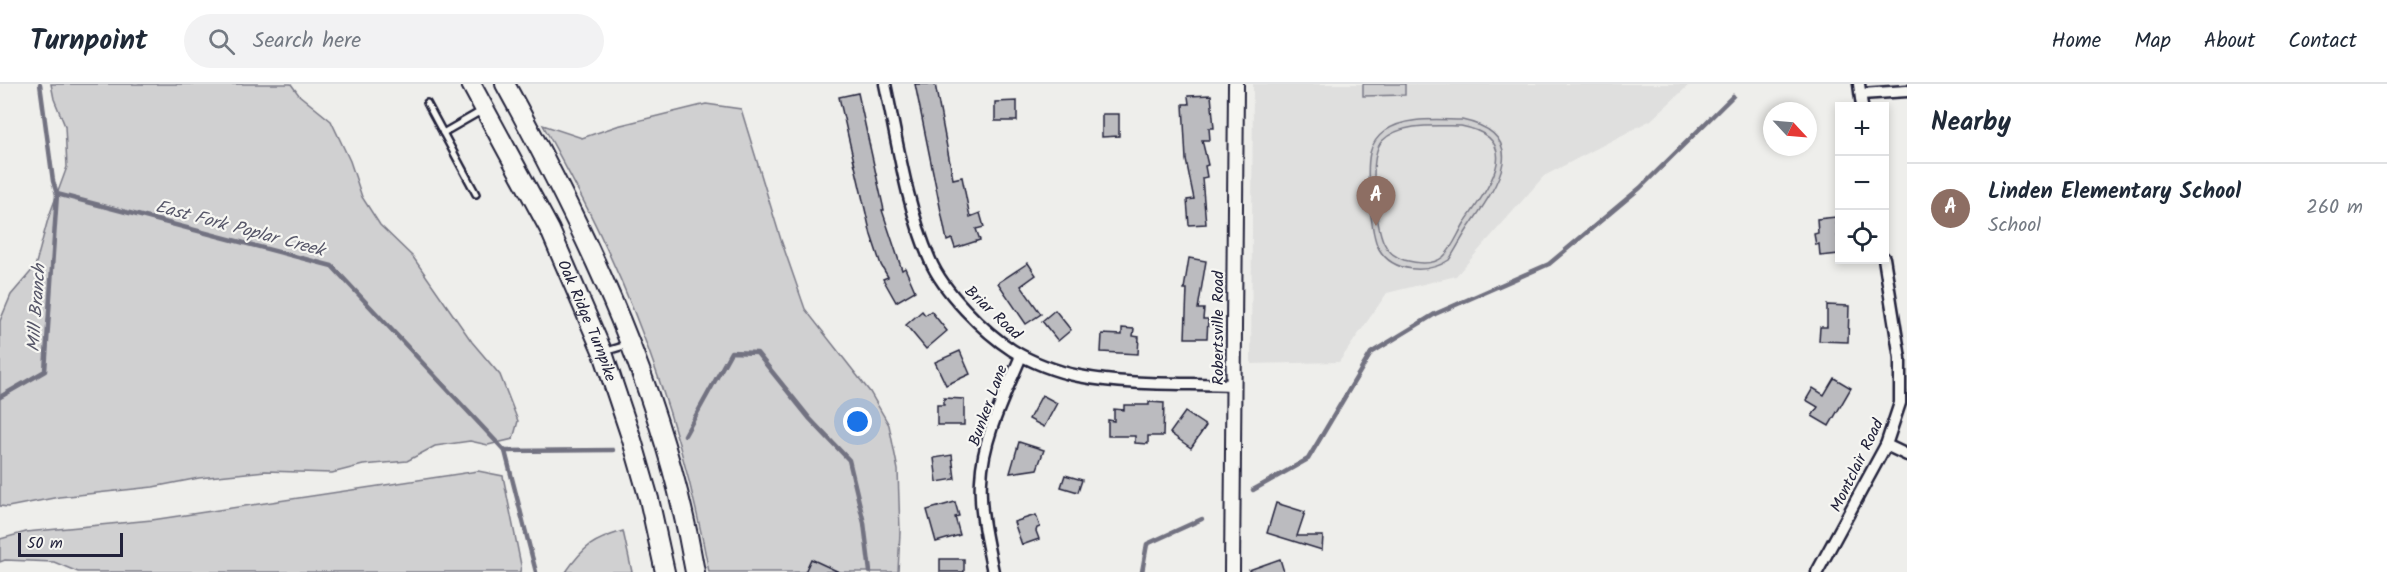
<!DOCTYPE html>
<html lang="en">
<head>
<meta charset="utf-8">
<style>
	:root { --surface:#fff; --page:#f2f2f3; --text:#1f2937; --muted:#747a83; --line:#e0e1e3; --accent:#db2777 }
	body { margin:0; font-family:Kalam,sans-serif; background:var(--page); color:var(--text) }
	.controls { position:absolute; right:18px; top:18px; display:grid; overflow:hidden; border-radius:0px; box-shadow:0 3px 9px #0003 }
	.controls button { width:54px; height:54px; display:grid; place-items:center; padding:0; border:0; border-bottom:2px solid var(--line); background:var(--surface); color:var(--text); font:30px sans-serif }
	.compass { position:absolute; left:1763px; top:18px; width:54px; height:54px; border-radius:50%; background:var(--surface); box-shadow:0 3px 9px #0003; rotate:116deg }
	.scale { position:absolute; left:18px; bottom:15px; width:105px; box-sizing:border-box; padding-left:6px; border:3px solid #22223b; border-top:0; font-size:16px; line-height:21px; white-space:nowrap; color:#22223b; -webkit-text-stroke:4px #f6f6f2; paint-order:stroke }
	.you { position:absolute; left:858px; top:338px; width:21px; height:21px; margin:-15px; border:4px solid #fff; border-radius:50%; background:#1a73e8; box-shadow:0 0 0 9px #1a73e833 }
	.badge { display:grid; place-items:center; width:39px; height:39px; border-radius:50%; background:var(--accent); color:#fff; font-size:20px; font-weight:700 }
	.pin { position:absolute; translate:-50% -50px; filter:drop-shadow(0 2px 3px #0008) }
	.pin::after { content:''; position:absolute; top:32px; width:21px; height:18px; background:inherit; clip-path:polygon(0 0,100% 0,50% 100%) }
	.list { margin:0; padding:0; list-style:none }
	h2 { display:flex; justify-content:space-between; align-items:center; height:78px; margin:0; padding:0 24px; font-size:26px }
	h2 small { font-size:20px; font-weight:400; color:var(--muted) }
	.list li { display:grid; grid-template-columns:39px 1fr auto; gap:18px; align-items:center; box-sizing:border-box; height:90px; padding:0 24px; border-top:2px solid var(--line) }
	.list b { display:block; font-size:22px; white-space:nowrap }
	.list p { margin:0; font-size:20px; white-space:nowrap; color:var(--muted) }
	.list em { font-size:20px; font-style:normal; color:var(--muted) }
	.icon { flex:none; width:33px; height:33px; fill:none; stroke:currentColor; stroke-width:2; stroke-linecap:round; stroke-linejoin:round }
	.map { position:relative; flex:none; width:1907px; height:488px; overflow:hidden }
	header { display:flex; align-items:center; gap:36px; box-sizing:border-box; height:84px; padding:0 30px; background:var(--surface); border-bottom:2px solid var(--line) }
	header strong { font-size:28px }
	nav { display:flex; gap:33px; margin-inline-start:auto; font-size:21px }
	.search { width:420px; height:54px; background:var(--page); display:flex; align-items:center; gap:15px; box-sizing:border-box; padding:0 21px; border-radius:33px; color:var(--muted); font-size:22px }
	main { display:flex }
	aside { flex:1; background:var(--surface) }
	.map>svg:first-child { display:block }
</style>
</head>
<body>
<header>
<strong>Turnpoint</strong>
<div class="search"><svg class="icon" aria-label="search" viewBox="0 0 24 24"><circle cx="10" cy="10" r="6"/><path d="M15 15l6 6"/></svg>Search here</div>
<nav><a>Home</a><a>Map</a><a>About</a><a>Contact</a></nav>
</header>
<main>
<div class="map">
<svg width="1907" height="488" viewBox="0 0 1907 488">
	<rect width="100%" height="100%" fill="#eeeeeb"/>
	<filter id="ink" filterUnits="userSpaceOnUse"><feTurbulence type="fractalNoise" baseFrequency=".0167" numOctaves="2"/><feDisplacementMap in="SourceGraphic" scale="12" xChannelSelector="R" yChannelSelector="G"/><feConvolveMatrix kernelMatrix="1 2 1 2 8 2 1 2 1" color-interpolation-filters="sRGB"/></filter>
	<g filter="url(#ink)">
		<!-- built -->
		<polygon fill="#dfdfde" points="1253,0 1690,0 1651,36 1544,92 1456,192 1387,209 1339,278 1251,280"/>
		<!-- green -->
		<g fill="#d0d0d1" stroke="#797986" stroke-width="1.5" fill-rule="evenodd">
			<polygon points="51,0 291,0 299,11 331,37 350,77 362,113 380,141 413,173 472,258 500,291 518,337 513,355 488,361 470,357 435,362 407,377 363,381 332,389 265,387 199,394 153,403 59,413 8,423 0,422 0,237 11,211 35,183 48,135 67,83 65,42 54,15"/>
			<polygon points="1363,0 1405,0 1405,11 1363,12"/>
			<path d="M706,20l35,5 40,131 24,69 65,83 19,33 9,45 2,62 -2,40h-189c-21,-113 -56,-225 -105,-329 -18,-40 -40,-79 -61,-118l39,13 35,-12z"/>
			<path d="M1462,36c70,15 36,65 9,104 -8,11 -14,24 -22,36 -21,14 -56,13 -70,-11 -9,-15 -13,-79 -9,-96 2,-9 8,-17 15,-22 21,-15 53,-11 77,-11zM1461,42c66,13 27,62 4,96 -7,11 -12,26 -22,35 -11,9 -27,6 -39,3 -9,-3 -16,-8 -20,-17 -9,-18 -16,-87 -2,-102 19,-19 55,-15 79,-15z"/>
			<polygon points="478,387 503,392 521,481 520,488 78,488 54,478 5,476 0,478 0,455 26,448 152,436"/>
			<path d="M623,447l9,41h-66c18,-26 27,-32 57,-41z"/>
		</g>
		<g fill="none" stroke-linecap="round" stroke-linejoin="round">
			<!-- stream -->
			<g stroke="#727281" stroke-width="4.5">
				<polyline points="57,110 332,182 505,367 536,488"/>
				<polyline points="0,313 45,287 57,110 53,97 40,0"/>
				<polyline points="685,351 731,268 757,269 810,335 849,376 864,439 870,488"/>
				<polyline points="505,367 613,366"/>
				<polyline points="1253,406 1308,375 1371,269 1435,230 1549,180 1640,104 1733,12"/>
				<polyline points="1142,488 1147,460 1202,435"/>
			</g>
		</g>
		<!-- building -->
		<g fill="#bbbbbf" stroke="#22223b" stroke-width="1.5">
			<polygon points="915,0 935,0 953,95 962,93 970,133 980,129 984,143 976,145 980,156 955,164 952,155 947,157"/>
			<polygon points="858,9 884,126 882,126 902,186 905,184 915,207 896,218 883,195 888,193 881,181 871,151 839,13"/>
			<polygon points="1211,11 1214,44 1209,44 1210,56 1202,56 1208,81 1205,82 1207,93 1202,94 1206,140 1189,141 1187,116 1194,115 1186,76 1183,20 1189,20 1188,12"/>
			<polygon points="1017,17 1017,37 995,37 995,18"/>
			<polygon points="1102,30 1119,30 1119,52 1102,53"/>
			<polygon points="1836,133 1839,170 1820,172 1819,160 1816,161 1814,150 1818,149 1817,135"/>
			<polygon points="1189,174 1206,177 1198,225 1204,225 1203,235 1208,235 1207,254 1185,254 1187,205 1184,205"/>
			<polygon points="1028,179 1036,191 1021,202 1041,230 1026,240 998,199"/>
			<polygon points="1827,221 1849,222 1848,258 1819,257 1820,243 1827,243"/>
			<polygon points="1055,226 1071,246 1058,257 1042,237"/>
			<polygon points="922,227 925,231 931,227 947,247 926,265 906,241"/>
			<polygon points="1122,244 1134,245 1133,252 1139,253 1138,270 1101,268 1102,250 1122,251"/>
			<polygon points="960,267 970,290 946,301 935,278"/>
			<polygon points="1834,294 1851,304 1829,342 1812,332 1818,323 1806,316 1813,304 1824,311"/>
			<polygon points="1042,311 1057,319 1044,343 1029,335"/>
			<polygon points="944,314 964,315 964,341 937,341 937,321 944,321"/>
			<polygon points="1149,318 1164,319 1163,352 1148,352 1148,360 1135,359 1135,352 1108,352 1108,336 1114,337 1114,325 1124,326 1124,321 1149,321"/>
			<polygon points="1185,328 1206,342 1191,364 1170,349"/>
			<polygon points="1019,358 1044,366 1037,385 1010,389"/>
			<polygon points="952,371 955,395 937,398 934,374"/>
			<polygon points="1065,391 1082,396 1078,408 1061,403"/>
			<polygon points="955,418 959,432 955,433 960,451 936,458 927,426"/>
			<polygon points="1276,419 1305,428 1297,452 1323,452 1322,466 1267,449"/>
			<polygon points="1036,431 1040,443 1037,444 1036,447 1039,455 1022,461 1014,438"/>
			<polygon points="811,475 839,488 805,488"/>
			<rect x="940" y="475" width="24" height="13"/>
			<polygon points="1280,475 1284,488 1249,488 1249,486"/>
		</g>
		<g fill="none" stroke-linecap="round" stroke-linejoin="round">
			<!-- service casing -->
			<g stroke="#22223b" stroke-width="10">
				<g id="service">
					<polyline points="427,19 476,110"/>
					<polyline points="443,49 483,26"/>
					<polyline points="607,267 627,261"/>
				</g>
			</g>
			<!-- minor casing -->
			<g stroke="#22223b" stroke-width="15">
				<g id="minor">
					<path d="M885,0c12,56 22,124 45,176 13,31 54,72 82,90 19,12 45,22 67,26 50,10 104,7 154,9"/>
					<polyline points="1859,0 1862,22"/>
					<polyline points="1861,10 1907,7"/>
					<polyline points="1886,361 1907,371"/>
					<path d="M993,488c-6,-30 -14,-62 -12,-92 2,-44 24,-85 40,-124"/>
					<polyline points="1817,488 1886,361 1900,319 1900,274 1884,174"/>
				</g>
			</g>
			<!-- tertiary casing -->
			<g stroke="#22223b" stroke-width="18">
				<polyline id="tertiary" points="1232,488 1236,0"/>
			</g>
			<!-- trunk casing -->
			<g stroke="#22223b" stroke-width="22">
				<g id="trunk">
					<path id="s1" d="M471,0l79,146 53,123 29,87 17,59 16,73"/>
					<path d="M505,0c85,155 160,312 190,488"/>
				</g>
			</g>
			<!-- service -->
			<use href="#service" stroke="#f6f6f2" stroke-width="5"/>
			<!-- minor -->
			<use href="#minor" stroke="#f6f6f2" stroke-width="10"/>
			<!-- tertiary -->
			<use href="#tertiary" stroke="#f6f6f2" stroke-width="14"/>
			<!-- trunk -->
			<use href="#trunk" stroke="#f6f6f2" stroke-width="18"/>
		</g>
	</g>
	<g text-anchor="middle" stroke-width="4.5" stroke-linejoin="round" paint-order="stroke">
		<!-- street labels -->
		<g font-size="16" fill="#22223b" stroke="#f6f6f2">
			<text transform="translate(994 228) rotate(43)" y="6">Briar Road</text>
			<text dy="6" stroke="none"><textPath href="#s1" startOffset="264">Oak Ridge Turnpike</textPath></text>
			<text transform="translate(1217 244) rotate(-90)" y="6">Robertsville Road</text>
			<text transform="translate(987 321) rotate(-70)" y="6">Bunker Lane</text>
			<text transform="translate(1856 381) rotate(-64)" y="6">Montclair Road</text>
		</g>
		<!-- water labels -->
		<g font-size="18" font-style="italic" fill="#575769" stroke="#f6f6f2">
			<text transform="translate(240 144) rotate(15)" y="6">East Fork Poplar Creek</text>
			<text transform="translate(36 224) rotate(-86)" y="6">Mill Branch</text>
		</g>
	</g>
</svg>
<div class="controls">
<button>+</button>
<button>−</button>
<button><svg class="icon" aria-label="locate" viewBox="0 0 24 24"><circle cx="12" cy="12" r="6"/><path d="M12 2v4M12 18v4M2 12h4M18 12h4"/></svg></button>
</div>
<svg class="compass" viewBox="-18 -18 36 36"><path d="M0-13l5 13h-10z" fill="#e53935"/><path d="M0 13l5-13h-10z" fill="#747a83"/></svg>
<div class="scale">50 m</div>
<div class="you"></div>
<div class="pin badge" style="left:1376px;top:142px;background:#8d6e63">A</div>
</div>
<aside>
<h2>Nearby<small></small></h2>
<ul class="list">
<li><span class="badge" style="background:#8d6e63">A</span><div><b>Linden Elementary School</b><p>School</p></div><em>260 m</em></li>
</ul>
</aside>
</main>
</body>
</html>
